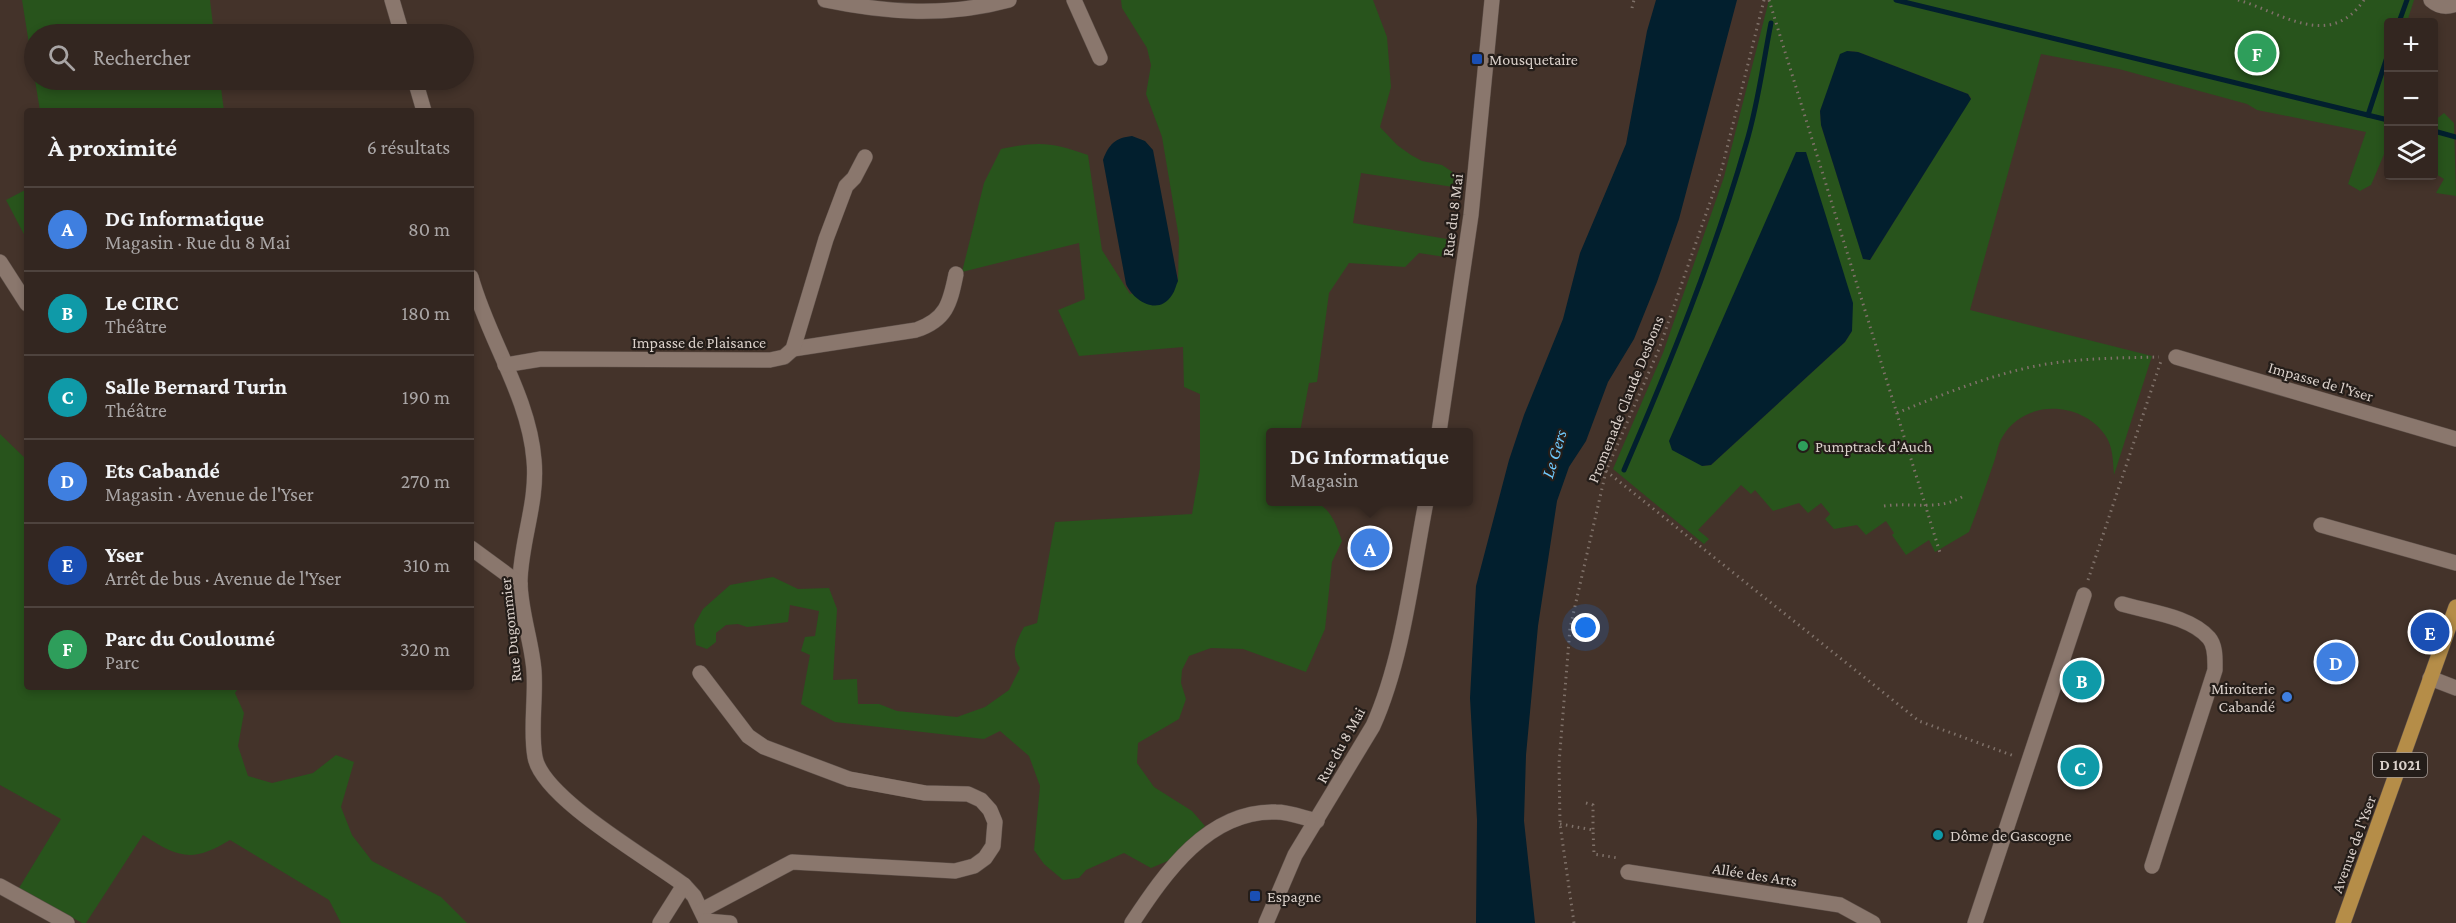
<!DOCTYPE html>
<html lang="fr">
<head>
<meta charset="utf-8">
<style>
	:root { --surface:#332620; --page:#3b2e29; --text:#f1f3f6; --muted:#a9a5a5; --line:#4e433e; --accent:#db2777 }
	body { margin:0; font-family:"Crimson Pro",serif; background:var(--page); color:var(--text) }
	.controls { position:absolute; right:18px; top:18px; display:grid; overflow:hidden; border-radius:6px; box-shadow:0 3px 9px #0003 }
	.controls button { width:54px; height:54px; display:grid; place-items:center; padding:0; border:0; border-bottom:2px solid var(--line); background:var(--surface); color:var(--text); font:30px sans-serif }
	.you { position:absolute; left:1586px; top:628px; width:21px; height:21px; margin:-15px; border:4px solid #fff; border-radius:50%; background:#1a73e8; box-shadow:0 0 0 9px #1a73e833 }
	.badge { display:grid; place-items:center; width:39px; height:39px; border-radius:50%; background:var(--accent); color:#fff; font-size:20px; font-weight:700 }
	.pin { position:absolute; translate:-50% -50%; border:3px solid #fff; box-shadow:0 2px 6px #0006 }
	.popup { position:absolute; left:1266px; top:428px; width:207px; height:78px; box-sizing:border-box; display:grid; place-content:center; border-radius:6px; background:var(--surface); filter:drop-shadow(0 2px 4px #0005); font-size:20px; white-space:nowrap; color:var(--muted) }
	.popup b { font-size:22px; color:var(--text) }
	.popup::after { content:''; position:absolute; left:50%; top:100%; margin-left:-12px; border:12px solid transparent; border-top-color:var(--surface) }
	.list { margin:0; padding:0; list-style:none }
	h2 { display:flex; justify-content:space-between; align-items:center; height:78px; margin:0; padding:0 24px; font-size:26px }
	h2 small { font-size:20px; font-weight:400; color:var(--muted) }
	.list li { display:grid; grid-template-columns:39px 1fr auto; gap:18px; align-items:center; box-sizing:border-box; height:84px; padding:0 24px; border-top:2px solid var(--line) }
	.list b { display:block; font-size:22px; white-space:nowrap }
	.list p { margin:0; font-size:20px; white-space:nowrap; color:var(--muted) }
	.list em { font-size:20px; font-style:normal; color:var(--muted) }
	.icon { flex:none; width:33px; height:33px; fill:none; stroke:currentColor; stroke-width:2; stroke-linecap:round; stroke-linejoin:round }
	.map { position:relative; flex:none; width:2456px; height:923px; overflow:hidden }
	.search { position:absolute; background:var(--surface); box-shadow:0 3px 9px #0003; left:24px; top:24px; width:450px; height:66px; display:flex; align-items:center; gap:15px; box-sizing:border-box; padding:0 21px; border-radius:33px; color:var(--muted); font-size:22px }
	.panel { position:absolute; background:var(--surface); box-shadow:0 3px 9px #0003; left:24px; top:108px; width:450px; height:582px; border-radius:6px }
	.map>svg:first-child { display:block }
</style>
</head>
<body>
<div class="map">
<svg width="2456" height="923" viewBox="0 0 2456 923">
	<rect width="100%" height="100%" fill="#44332a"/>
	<!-- green -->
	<g fill="#28541c" fill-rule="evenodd">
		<polygon points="22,0 210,0 214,34 34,34 34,75"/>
		<path d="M1121,0h252l14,37 4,50 -11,40 17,18 14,10 11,6 20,4 18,12v11l-99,-15 -8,50 94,16 -2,18 -26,-4 -14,14 -56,-4 -20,30 -12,89 -8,1 -9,49h-29v70c44,0 55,-9 71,39l-10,21 -7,67 -19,43 -63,-23 -32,-1 -22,8 -7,14 -1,13 5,16 -7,20 -41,24 -1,20 17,24 38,24 13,15 -35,34 -19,8 -27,-15 -38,17 -7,8 -16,2 -19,-16 -10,-14 6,-64 -11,-30 -29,-25 -16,8 -149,-17 -34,-18 9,-49 -9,-4 4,-14 10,-1 4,-25 -29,-6 -2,17 -41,5 -9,-3 -12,1 -10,8v9l-9,7 -11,-4 -2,-20 9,-16 27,-24 43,-8 25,12 31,-1 8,21 -4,71 24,-1 1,25h21l18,7 60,6 28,-10 24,-17 11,-22c-10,-15 -4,-26 4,-41l13,-4 18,-101 137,-8 8,-46v-74l-16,-7 -1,-40 -104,9 -21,-46 27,-11 -6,-56 -117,29 22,-89 17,-34c38,-8 51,-7 87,6l14,95 28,44 48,-13 1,-43 -17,-101 -16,-43 5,-29 -4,-17 -25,-40z"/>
		<path d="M1769,0h645l-7,22h-19v123l-17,40 -11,6 -12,-7 18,-52 -109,-22 -10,-6 -128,-35 -78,-15 -71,256 182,46 -38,119c-1,-14 -1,-29 -9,-40 -24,-34 -80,-36 -102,1 -5,7 -6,18 -9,26 -8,23 -16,47 -25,70l-34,20 -6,-12 -23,15 -14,-20 2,-2 -8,-12 -20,14 -9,-10 -23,4 -9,-10 5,-5 -9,-11 -13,10 -9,-10 -26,8 -18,-21 -4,4 -10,-9 -43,45 11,9 -5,5 -91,-75 50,-116 61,-176zM1848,51l10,1 110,42 3,4 -101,162 -7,-2 -42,-133 -1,-14zM1852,331l-7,11 -134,123 -9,1z"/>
		<polygon points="35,80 220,80 224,111 40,111"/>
		<polygon points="2444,113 2454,123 2456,196 2436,193 2444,179 2434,173 2434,121"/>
		<polygon points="27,189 27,240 6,200"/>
		<path d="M0,434l27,26v227h212l-4,6 9,20 -6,33 10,30 24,7 41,-10 23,-18 18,7 -13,45 11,28 20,26 69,36 26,26h-126l-12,-23 -99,-60c-38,23 -51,18 -87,-5l-57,88h-4l-63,-35 42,-69 -61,-34z"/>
	</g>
	<!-- water -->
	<g fill="#021f2e">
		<polygon points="1656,0 1737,0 1679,219 1657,282 1634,339 1608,382 1586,441 1569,467 1557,501 1538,626 1526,755 1524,821 1535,923 1476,923 1477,820 1470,698 1476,586 1509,460 1524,415 1563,319 1580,253 1626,144 1647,31"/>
		<polygon points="1847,51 1858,52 1968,94 1971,99 1870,260 1863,259 1821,125 1820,111 1840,54"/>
		<path d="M1132,136l13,5 8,9 25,131c-2,4 -3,10 -6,14 -13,21 -38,7 -46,-11l-23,-124c6,-16 12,-22 29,-24z"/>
		<polygon points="1796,152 1806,152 1853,303 1852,331 1845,342 1711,465 1702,466 1672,450 1669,441"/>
	</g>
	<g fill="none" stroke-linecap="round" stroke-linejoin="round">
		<!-- stream -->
		<g stroke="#021f2e" stroke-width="5">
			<polyline points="1896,0 2388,120"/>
			<polyline points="2399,22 2407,0"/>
			<polyline points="2368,115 2388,54"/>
			<polyline points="2434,131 2456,137"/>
			<path d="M1624,470c46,-106 90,-215 122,-326 12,-39 17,-81 25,-121"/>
		</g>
		<!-- minor casing -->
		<g stroke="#5f514a" stroke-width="16">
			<g id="minor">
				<polyline points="392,0 402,34"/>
				<path d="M825,0c62,13 122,17 184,0"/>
				<polyline points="1074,0 1100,58"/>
				<path d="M2431,0c8,7 15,8 25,4"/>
				<polyline points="415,80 424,111"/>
				<polyline points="0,262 27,304"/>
				<path d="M471,277c17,62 58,119 63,183 4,42 -13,80 -14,121 0,30 12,61 14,90 2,28 -4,59 1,86 7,41 115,102 149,128l10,11 13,27"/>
				<path d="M793,349l123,-19c30,-10 34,-26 40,-56"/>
				<polyline points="2176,357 2456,439"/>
				<polyline points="505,365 541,359 770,360 784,357 793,349 826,239 846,186 854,178 865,157"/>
				<polyline points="1439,432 1471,215 1492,0"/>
				<polyline points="2321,525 2456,563"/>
				<polyline points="471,548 520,584"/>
				<path d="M2122,604c27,8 68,12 87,34 7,8 6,22 6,32l-63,196"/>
				<polyline points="700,673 748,736 764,747 849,779 925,793 968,794 981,800 990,810 995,822 993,846 985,858 974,866 955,871 792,862 702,910"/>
				<polyline points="2430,678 2456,688"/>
				<polyline points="1628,872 1840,905 1873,923"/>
				<polyline points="0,886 67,923"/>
				<polyline points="706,921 730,923"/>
				<polyline points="660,923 684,885"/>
				<path d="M1132,923c33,-50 76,-113 144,-111 13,0 28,6 41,9"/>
				<path d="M1266,923l29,-68 78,-129c30,-67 39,-152 53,-224"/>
				<polyline points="1975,923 2084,595"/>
			</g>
		</g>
		<!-- major casing -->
		<g stroke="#5f514a" stroke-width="16">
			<polyline id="major" points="2343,923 2456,607"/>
		</g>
		<!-- path -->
		<g stroke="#7f7169" stroke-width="3" stroke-dasharray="1.5 4.5" stroke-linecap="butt">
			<polyline points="1769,0 1941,556"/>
			<path d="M2238,0c43,12 91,51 126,0"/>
			<polyline points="1632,8 1634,0"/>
			<path d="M1897,413c44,-18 88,-36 134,-46 42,-9 86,-9 128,-10"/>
			<polyline points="1606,471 1919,721 2014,756"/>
			<path d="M1884,506c27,-4 54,5 78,-9"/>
			<polyline points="2088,580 2161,361"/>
			<polyline points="1586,803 1593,805 1593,830"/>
			<polyline points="1560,824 1593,830 1594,854 1618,858"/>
			<polyline points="1574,923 1560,824 1559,763 1570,628 1606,471 1659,349 1722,168 1764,0"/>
		</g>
		<!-- minor -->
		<use href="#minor" stroke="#8a776d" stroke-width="15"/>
		<!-- major -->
		<use href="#major" stroke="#b58d48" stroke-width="15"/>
	</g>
	<!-- markers -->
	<g fill="#1a4fb4" stroke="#241d19" stroke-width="2">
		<rect x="1471" y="53" width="12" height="12" rx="3"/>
		<rect x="1249" y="890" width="12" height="12" rx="3"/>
	</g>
	<circle fill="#2e9e5b" stroke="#241d19" stroke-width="2" cx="1803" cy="446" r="6"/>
	<circle fill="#3f7fe0" stroke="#241d19" stroke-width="2" cx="2287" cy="697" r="6"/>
	<circle fill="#0f9aa8" stroke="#241d19" stroke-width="2" cx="1938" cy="835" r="6"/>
	<g text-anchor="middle" stroke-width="4.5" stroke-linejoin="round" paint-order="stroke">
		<!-- shield labels -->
		<rect fill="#241d19" stroke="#a39a95" stroke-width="1.5" x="2373" y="753" width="54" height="24" rx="4.5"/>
		<g font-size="15" font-weight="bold" fill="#dad0ca">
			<text x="2400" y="770">D 1021</text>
		</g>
		<!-- poi labels -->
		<g font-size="16" fill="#dad0ca" stroke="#241d19" text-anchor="start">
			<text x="1489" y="65">Mousquetaire</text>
			<text x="1815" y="452">Pumptrack d’Auch</text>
			<text x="2275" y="694" text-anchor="end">Miroiterie<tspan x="2275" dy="18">Cabandé</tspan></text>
			<text x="1950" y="841">Dôme de Gascogne</text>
			<text x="1267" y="902">Espagne</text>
		</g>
		<!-- street labels -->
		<g font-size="16" fill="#dad0ca" stroke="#241d19">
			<text transform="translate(1452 215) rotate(-83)" y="6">Rue du 8 Mai</text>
			<text x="699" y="348">Impasse de Plaisance</text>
			<text transform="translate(2321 381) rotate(16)" y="6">Impasse de l'Yser</text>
			<text transform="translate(1625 399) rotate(-68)" y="6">Promenade Claude Desbons</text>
			<text transform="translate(510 630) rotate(-96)" y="6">Rue Dugommier</text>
			<text transform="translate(1340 745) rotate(-61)" y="6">Rue du 8 Mai</text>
			<text transform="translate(2353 844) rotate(-70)" y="6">Avenue de l'Yser</text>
			<text transform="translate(1755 874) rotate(9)" y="6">Allée des Arts</text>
		</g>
		<!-- water labels -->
		<g font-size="18" font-style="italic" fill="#6fc9fd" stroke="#241d19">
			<text transform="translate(1554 454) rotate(-73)" y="6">Le Gers</text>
		</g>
	</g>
</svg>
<div class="controls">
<button>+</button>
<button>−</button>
<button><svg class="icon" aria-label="layers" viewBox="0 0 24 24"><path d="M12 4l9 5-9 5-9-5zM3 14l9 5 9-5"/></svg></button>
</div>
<div class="you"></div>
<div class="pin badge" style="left:1370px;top:548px;background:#3f7fe0">A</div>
<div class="popup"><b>DG Informatique</b>Magasin</div>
<div class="pin badge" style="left:2082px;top:680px;background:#0f9aa8">B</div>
<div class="pin badge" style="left:2080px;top:767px;background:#0f9aa8">C</div>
<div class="pin badge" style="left:2336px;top:662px;background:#3f7fe0">D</div>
<div class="pin badge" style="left:2430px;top:632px;background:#1a4fb4">E</div>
<div class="pin badge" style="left:2257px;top:53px;background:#2e9e5b">F</div>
<div class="search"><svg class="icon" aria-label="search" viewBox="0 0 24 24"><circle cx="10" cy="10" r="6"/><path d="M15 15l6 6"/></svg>Rechercher</div>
<section class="panel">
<h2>À proximité<small>6 résultats</small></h2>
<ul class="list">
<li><span class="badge" style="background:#3f7fe0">A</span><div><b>DG Informatique</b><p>Magasin · Rue du 8 Mai</p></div><em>80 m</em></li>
<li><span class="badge" style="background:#0f9aa8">B</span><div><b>Le CIRC</b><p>Théâtre</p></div><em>180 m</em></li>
<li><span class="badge" style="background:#0f9aa8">C</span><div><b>Salle Bernard Turin</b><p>Théâtre</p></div><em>190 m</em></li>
<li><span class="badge" style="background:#3f7fe0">D</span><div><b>Ets Cabandé</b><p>Magasin · Avenue de l'Yser</p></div><em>270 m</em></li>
<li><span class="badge" style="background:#1a4fb4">E</span><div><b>Yser</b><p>Arrêt de bus · Avenue de l'Yser</p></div><em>310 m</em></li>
<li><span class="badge" style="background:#2e9e5b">F</span><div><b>Parc du Couloumé</b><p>Parc</p></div><em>320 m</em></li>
</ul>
</section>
</div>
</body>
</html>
